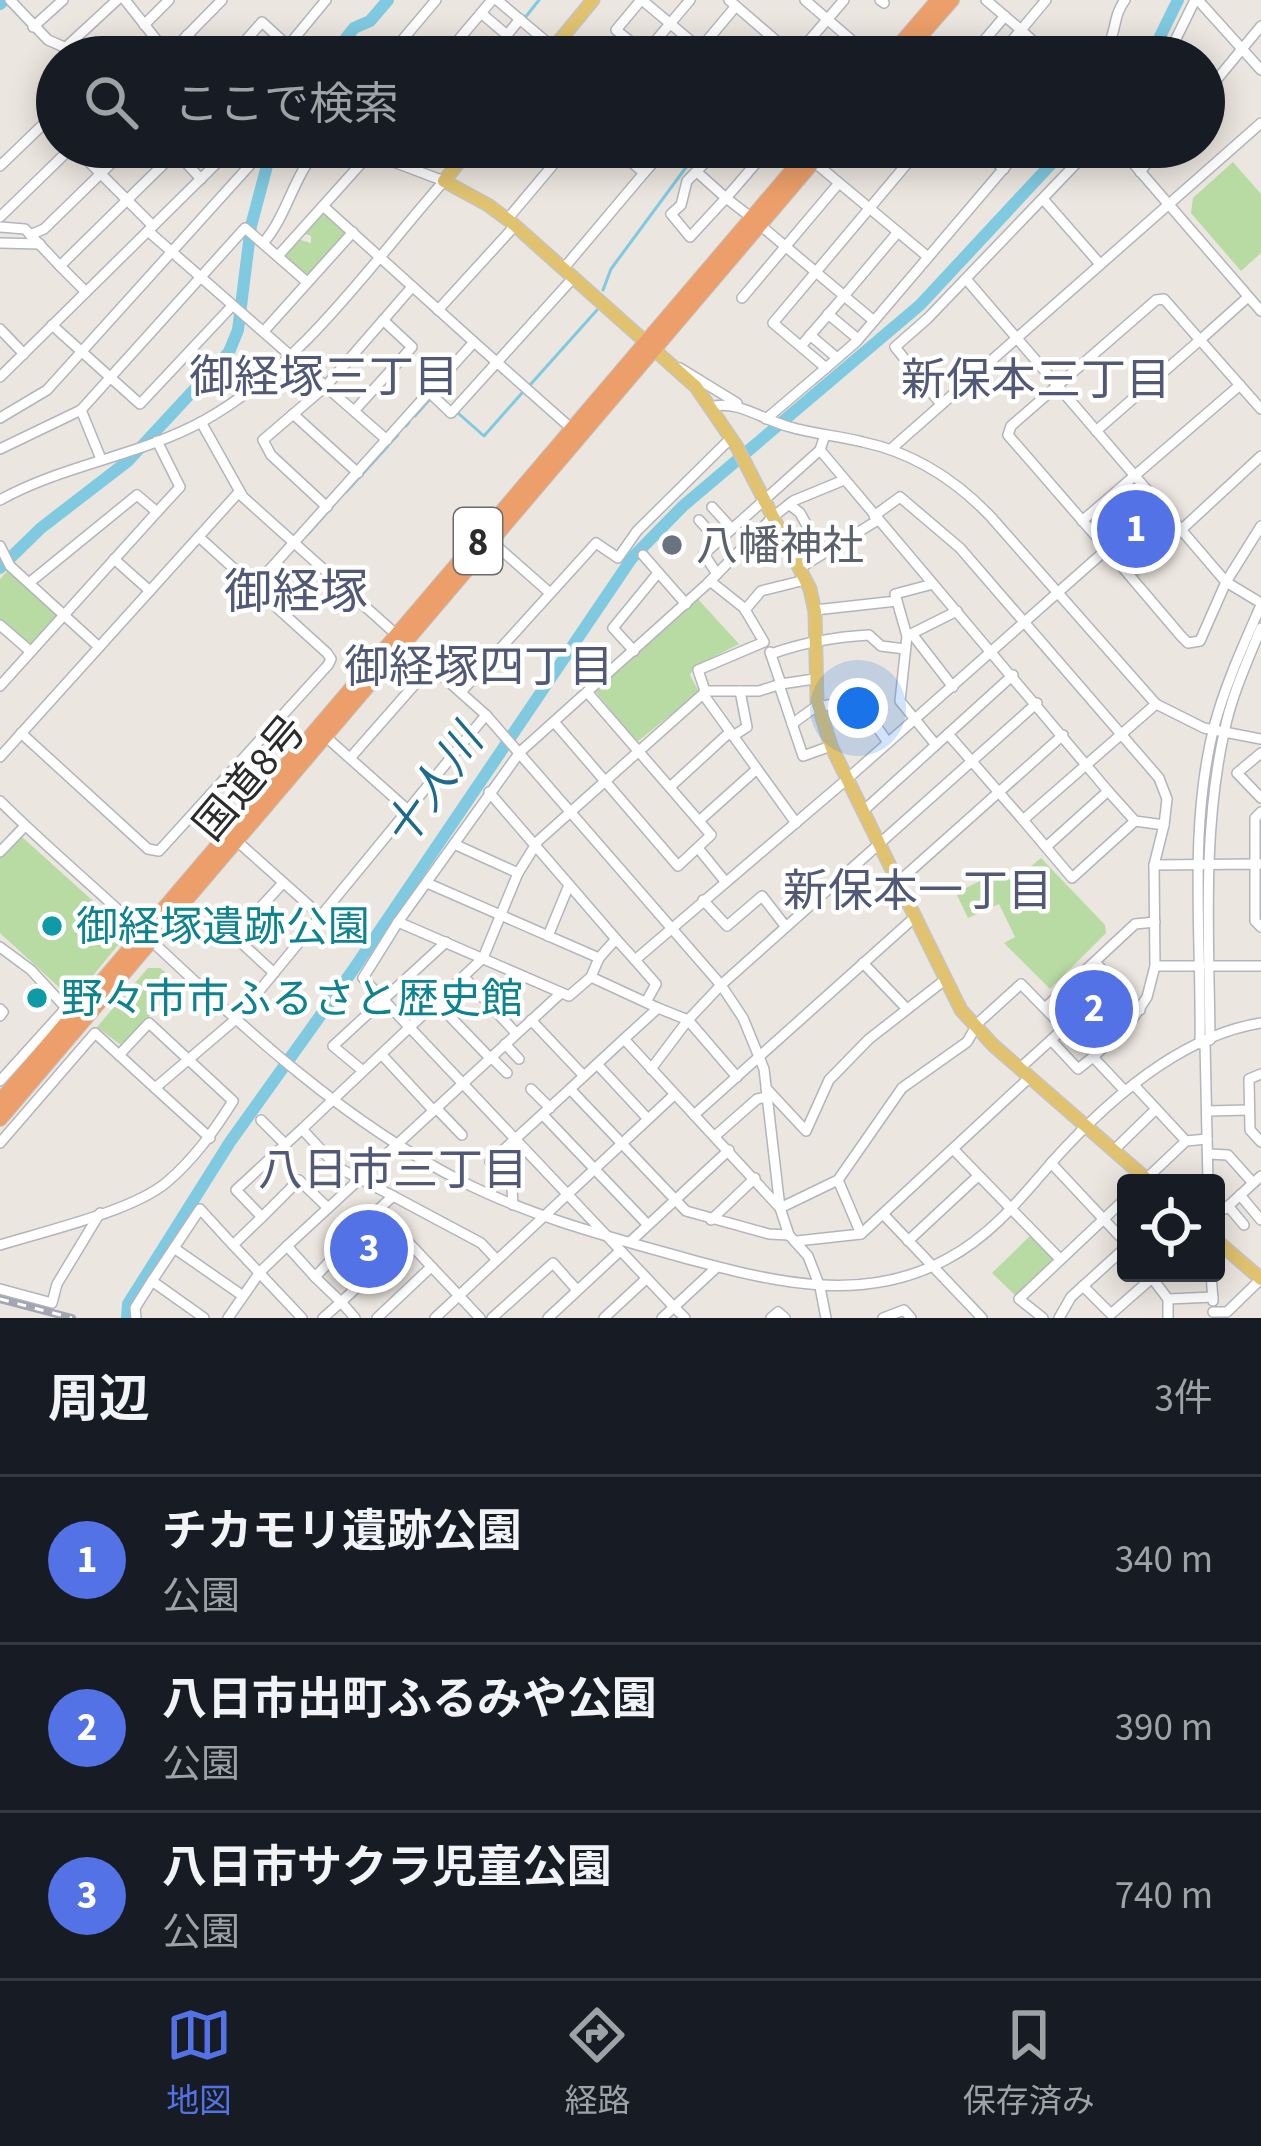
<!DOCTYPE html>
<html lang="ja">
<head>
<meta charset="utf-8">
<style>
	:root { --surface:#171b24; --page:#20242c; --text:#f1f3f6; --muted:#9ea1a6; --line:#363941; --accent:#5372e5 }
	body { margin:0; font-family:"Source Sans 3","Noto Sans JP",sans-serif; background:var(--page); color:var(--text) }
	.controls { position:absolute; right:36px; bottom:36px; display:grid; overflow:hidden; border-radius:12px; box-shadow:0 6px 30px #0003 }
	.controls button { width:108px; height:108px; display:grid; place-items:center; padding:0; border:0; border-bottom:3px solid var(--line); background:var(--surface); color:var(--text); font:60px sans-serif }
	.you { position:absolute; left:858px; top:708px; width:42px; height:42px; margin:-30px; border:9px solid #fff; border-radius:50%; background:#1a73e8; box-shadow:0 0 0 18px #1a73e833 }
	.badge { display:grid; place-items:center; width:78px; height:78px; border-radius:50%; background:var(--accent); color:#fff; font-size:39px; font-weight:700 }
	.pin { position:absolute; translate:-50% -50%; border:6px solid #fff; box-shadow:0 3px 12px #0006 }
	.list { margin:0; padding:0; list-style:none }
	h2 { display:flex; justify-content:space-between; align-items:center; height:156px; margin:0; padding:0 48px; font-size:51px }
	h2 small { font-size:39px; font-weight:400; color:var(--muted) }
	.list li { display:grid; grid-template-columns:78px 1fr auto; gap:36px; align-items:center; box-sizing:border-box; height:168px; padding:0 48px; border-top:3px solid var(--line) }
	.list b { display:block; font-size:45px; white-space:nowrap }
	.list p { margin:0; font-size:39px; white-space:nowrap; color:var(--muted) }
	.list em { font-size:39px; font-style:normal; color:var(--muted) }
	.icon { flex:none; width:66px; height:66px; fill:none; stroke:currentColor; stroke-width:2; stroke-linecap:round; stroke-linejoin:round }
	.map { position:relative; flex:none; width:1261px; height:1318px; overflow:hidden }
	.search { position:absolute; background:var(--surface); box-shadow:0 6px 30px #0003; left:36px; right:36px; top:36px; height:132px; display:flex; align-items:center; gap:30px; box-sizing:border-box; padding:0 42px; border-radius:66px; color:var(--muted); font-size:45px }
	.sheet { height:660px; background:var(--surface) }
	nav { display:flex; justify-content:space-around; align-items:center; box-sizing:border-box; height:168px; border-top:3px solid var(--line); background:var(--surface); font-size:33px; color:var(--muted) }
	nav a { display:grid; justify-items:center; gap:6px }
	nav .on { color:var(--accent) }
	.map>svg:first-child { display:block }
</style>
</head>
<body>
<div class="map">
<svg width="1261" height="1318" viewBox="0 0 1261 1318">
	<rect width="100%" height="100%" fill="#ebe6df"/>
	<!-- green -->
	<g fill="#b7dba2">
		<polygon points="1233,162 1261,194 1261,253 1241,271 1191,213 1193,198"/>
		<polygon points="322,211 347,233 309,276 304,276 284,254 297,239 311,243 311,236 303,233"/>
		<polygon points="1134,482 1182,538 1137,577 1091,521"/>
		<polygon points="9,569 60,615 32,645 0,619 0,579"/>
		<polygon points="696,597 739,644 694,667 690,675 699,692 637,742 596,692"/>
		<polygon points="21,836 115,921 118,945 73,1000 0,933 0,856"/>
		<polygon points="1041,858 1105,925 1106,933 1050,989 1004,943 1015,937 999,904 968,918 956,893 1000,871 1012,882"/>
		<polygon points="148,968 160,968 179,985 122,1046 97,1027"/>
		<polygon points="1090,975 1128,1016 1102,1044 1058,1002"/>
		<polygon points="1032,1234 1057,1260 1019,1299 992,1273"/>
	</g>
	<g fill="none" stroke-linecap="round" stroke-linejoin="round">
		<!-- stream -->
		<g stroke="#7fcae1" stroke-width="3">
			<polyline points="524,19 539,0"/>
			<polyline points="492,57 506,40"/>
			<polyline points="760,57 766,36"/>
			<polyline points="409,156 417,147"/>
			<polyline points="603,290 611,269 701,147"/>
			<polyline points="530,385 597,310"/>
			<polyline points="458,413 484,436 522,393"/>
			<polyline points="415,416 430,399"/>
			<polyline points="406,426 409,422"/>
			<polyline points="390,443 398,435"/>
			<polyline points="346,492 388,446"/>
			<polyline points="308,534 332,507"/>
		</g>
		<!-- river -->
		<g stroke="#7fcae1" stroke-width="12">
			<polyline points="0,4 5,0"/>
			<polyline points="331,57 354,28 370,21 388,0"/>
			<polyline points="1150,57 1178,0"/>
			<polyline points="0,568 41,528 128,461 229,352 238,330 251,226 272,147"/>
			<polyline points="127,1318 128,1304 230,1142 353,970 632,558 683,506 920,305 1067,147"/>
		</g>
		<!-- minor casing -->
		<g stroke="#b3b5bd" stroke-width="12">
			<g id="minor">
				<polyline points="10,0 48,40 87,57"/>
				<polyline points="125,0 170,57"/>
				<polyline points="497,0 554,48"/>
				<polyline points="641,0 616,30 645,53"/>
				<polyline points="642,0 710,57"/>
				<polyline points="729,0 795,57"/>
				<polyline points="805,0 871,57"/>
				<polyline points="880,0 884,3"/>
				<polyline points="986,0 1021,30 998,57"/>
				<polyline points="1046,0 1021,30 1050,57"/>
				<polyline points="1198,0 1261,70"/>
				<polyline points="481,13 507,35 520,19"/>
				<polyline points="144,25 169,0"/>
				<polyline points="33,27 63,0"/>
				<polyline points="187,35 210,57"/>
				<polyline points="402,41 420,57"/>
				<polyline points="64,49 117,0"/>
				<polyline points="700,49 736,6"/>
				<polyline points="166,57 222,0"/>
				<polyline points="231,57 262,22 288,46"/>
				<polyline points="279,57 326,0"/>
				<polyline points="388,57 436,0"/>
				<polyline points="444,57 492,0"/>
				<polyline points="642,57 690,0"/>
				<polyline points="795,57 844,0"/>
				<polyline points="970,57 1005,16"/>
				<path d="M1099,57c21,-23 11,-37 26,-57"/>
				<polyline points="1167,57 1195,0"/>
				<polyline points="1204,95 1261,26"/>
				<polyline points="74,147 153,226"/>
				<polyline points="171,147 201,179"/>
				<polyline points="720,147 687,181 681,205 671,214 690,237 726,198 752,218"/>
				<polyline points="978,147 1004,169"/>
				<polyline points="1119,147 1261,311"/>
				<polyline points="814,162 928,257"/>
				<polyline points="0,166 57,111"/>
				<polyline points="1140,172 1160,147"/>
				<polyline points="644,173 667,147"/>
				<polyline points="698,173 726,198 770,147"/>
				<polyline points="1043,199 1100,264"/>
				<polyline points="0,217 72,147"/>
				<polyline points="760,225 874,321"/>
				<polyline points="0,227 25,229 60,266 181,147"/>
				<polyline points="148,231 387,440"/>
				<polyline points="30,235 44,229 128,147"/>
				<polyline points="0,243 40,244"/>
				<path d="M263,243c25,-28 30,-68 57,-96"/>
				<polyline points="278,256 366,158 369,147"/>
				<polyline points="60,266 86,292"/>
				<polyline points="564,268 644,173 614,147"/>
				<polyline points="844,296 898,232"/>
				<polyline points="742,298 839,183"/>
				<polyline points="438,310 512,229 510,216 568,147"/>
				<polyline points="828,314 858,339"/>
				<polyline points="52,325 140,404 232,306"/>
				<polyline points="0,329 24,354"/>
				<polyline points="264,331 353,232"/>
				<polyline points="810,335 837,358"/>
				<polyline points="474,342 572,429"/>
				<polyline points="801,346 844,296"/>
				<polyline points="680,368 737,403"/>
				<polyline points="826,368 856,342 1022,147"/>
				<polyline points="0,377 233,147"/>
				<polyline points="430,393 451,413 574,277"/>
				<polyline points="940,403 895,347 928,318 1092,147"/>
				<path d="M710,407c28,-8 52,13 80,20 24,7 49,9 73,15 51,11 93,38 128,75l165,187 48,24 57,11"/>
				<polyline points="81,410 101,459"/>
				<polyline points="354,411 412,347 383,320"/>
				<polyline points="293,414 358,473"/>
				<polyline points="0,418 47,390 250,165 233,147"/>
				<polyline points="766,419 826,368 773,323 921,147"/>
				<polyline points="201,422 243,497 398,636"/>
				<polyline points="1096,431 1200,340 1261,409"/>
				<polyline points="825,435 820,450 1108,791 1135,821 1164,825 1154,865 1155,966 1147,997 1130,1023 1093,1057 1125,1091"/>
				<polyline points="0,449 81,410 245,228 307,282"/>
				<polyline points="891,449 1261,123"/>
				<path d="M0,500c65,-36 140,-44 205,-80 98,-55 166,-156 239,-239l-90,-34"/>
				<polyline points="789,504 800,513 815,540 809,561"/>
				<polyline points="327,507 271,455 263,440 326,386 412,287"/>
				<polyline points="712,507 732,529"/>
				<polyline points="874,516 900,497 960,548 1159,778 1167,799 1164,825"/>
				<polyline points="699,520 718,541"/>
				<polyline points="1082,521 1240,385"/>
				<polyline points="1261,526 1226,582 1261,603"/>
				<polyline points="1181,530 1261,456"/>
				<polyline points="492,542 550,593"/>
				<polyline points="0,546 10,566 99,647"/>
				<polyline points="1107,549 1008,435 1011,426 1156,300 1164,299 1200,340 1248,297"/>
				<polyline points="643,555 686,604"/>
				<polyline points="114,559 150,591"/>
				<polyline points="800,568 878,520"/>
				<polyline points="717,574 704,554 820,450"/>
				<polyline points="710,581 744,608 764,642 698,670 705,691 703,694 796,823"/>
				<polyline points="29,583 137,495 157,512 180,487 157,441"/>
				<polyline points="933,584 895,594 907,636 900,701 936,745"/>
				<polyline points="254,587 474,342 323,206"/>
				<polyline points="745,610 761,591 805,580"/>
				<polyline points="815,610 897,601"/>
				<polyline points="0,625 30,651"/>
				<polyline points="912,634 953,687"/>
				<polyline points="907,636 957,611"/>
				<polyline points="405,643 486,715"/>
				<polyline points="634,651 613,628 658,573"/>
				<polyline points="770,652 781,684 814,679"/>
				<path d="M771,654c33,-12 62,-17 98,-19l12,11 24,3"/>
				<polyline points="779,685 803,756 831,746"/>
				<polyline points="0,686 157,512"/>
				<polyline points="705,691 759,691 781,684"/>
				<polyline points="461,692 596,543 618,558 637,531 731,438"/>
				<path d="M818,708c34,-13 53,8 70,35"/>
				<polyline points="555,723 678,866 711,835 588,693"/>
				<polyline points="792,724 818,705"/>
				<polyline points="21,733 148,849 159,851 328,665 331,659 327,653 199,537"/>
				<polyline points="948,734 1013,675"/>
				<polyline points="733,736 747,727 740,691"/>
				<polyline points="326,737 408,810"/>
				<polyline points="1261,753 1237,773 1261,798"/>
				<polyline points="0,757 239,492"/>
				<polyline points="351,757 431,666"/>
				<polyline points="670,787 730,732"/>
				<polyline points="489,792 616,939 599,958 591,977 658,1008 624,1039"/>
				<path d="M0,801c41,41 85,78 127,117 104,97 205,197 334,263 73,37 152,57 231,79 86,23 173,44 255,-1 44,-23 74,-61 106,-98 53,-59 126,-125 208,-138"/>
				<polyline points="862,812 948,734 1023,820"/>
				<polyline points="699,821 757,769"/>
				<polyline points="1135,821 1072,878 1023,820 1156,704"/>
				<polyline points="238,842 321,916"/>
				<polyline points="454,844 518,873"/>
				<polyline points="1046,847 1108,791"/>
				<polyline points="698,848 724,880"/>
				<polyline points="0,852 25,826"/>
				<polyline points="1261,864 1255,864 1255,818 1261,812"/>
				<polyline points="1154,865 1255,864 1255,921 1261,927"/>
				<polyline points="898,882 1063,735"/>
				<polyline points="427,883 599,958"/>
				<polyline points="703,900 727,926 762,896 786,927"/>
				<polyline points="398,922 569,996 591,977"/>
				<polyline points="548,936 569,885"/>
				<polyline points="616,939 635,960 846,780 1107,549 1181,636 1188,643 1200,641 1226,582 966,279"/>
				<polyline points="0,947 31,970 66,1008 0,1081"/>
				<polyline points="635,960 656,984 646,1002"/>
				<polyline points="1095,962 1140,1010"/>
				<polyline points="863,963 907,1009"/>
				<polyline points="1155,966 1200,966"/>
				<polyline points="1209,966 1261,966"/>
				<polyline points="274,973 234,936 283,883"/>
				<polyline points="464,977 516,1033"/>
				<polyline points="437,1003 490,1058"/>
				<polyline points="658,1008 688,1020 737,1077"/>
				<polyline points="1045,1008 1135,924 1155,922"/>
				<polyline points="0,1009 3,1012 0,1016"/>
				<polyline points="531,1020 584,1076"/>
				<path d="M1210,1040c-1,-102 -8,-207 14,-307 7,-36 23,-71 37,-105"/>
				<polyline points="1205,1042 1208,1183"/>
				<polyline points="505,1044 519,1059"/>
				<path d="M1200,1044c2,-104 -12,-215 14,-317 11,-42 30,-83 47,-122"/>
				<polyline points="382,1055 433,1110"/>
				<polyline points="491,1057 507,1073"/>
				<polyline points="597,1064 648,1119"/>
				<polyline points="651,1069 688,1020 721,985 1037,703"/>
				<polyline points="1019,1069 1051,1040 1078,1069 1093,1057"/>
				<polyline points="363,1071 333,1046 446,942"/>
				<polyline points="1261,1074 1249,1079 1250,1130 1261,1142"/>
				<polyline points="1134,1085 1186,1141"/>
				<polyline points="155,1088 210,1138"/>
				<polyline points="766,1088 806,1131 829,1080 869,1039 946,979"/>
				<polyline points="531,1089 550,1108"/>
				<polyline points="570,1089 624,1039 780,1208 838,1180 861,1234"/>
				<polyline points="436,1108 462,1135"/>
				<polyline points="1207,1111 1249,1110"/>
				<polyline points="543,1115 648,1225"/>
				<polyline points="694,1115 915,917"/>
				<polyline points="261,1120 285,1144"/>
				<polyline points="302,1129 236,1190 262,1217 233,1245 302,1318"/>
				<polyline points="715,1136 757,1099 767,1097"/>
				<polyline points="0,1143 95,1033 155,1088 236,1019 486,715 721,985 743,1018 764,1069 780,1208 789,1235 808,1256 820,1287 826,1318"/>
				<polyline points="954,1150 1060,1259"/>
				<polyline points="1113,1151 1156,1109"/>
				<polyline points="1208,1154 1228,1155 1253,1183"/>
				<polyline points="1051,1163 1126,1243"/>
				<polyline points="1146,1179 1186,1141 1207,1139"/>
				<polyline points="838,1180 902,1088 967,1042 978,1023 1021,984 1064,1028 1051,1040"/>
				<polyline points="1240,1195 1261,1220"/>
				<polyline points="393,1196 481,1243 497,1260"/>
				<polyline points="513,1205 512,1188 490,1162 570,1089 686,1211 769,1234 789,1235"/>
				<polyline points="1228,1206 1244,1225"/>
				<polyline points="1216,1208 1225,1209 1261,1176"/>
				<polyline points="378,1210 315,1277 287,1246 561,993"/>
				<polyline points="884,1215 982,1318"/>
				<polyline points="262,1217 299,1180 328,1208"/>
				<polyline points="711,1220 755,1178"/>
				<polyline points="797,1241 861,1234 1029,1078"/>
				<polyline points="908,1241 978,1176"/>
				<polyline points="630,1242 729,1150"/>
				<path d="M0,1245c45,-14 133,-34 167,-63 27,-23 47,-51 66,-81l-84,-78 -30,32"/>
				<polyline points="174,1248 243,1296"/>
				<polyline points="1158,1273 1152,1278 1168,1299 1213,1297"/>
				<polyline points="1211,1273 1213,1301"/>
				<polyline points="315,1277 341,1302 323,1318"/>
				<polyline points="152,1281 200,1209 233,1245"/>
				<polyline points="1083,1286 1111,1314 1152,1278"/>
				<polyline points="0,1289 52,1303 57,1284 100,1213"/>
				<polyline points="1213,1312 1227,1312 1261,1279"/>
				<polyline points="136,1318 135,1308 152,1281 204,1318"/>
				<polyline points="228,1318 260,1272 287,1246"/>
				<polyline points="355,1318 341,1302 407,1241"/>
				<polyline points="377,1318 431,1267"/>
				<polyline points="435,1318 674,1095"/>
				<polyline points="480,1318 378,1210 393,1196 337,1167 302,1129 483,958 518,873 538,841 703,694"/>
				<polyline points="492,1318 553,1263 577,1290"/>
				<polyline points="548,1318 620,1251"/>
				<polyline points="604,1318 646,1279"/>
				<polyline points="662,1318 674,1307 363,978 398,922 520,752 707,584 773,517 793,501 844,480"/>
				<polyline points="685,1318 674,1307 717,1267"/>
				<polyline points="771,1318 778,1312 785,1318"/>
				<polyline points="883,1318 904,1310 911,1318"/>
				<polyline points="1043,1318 1019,1299 1126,1198"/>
				<polyline points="1059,1318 1071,1297 1126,1247"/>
				<polyline points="1168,1318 1168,1299"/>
			</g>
		</g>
		<!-- major casing -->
		<g stroke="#c4c4c4" stroke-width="15">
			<g id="major">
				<polyline points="546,57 593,0"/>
				<polyline points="471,147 444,181 488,205 511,222 696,387 737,447 810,589 815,612 817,701 831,746 961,1010 993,1045 1151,1183"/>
				<polyline points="1216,1240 1261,1279"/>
			</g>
		</g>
		<!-- highway casing -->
		<g stroke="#c4c4c4" stroke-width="16">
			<g id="highway">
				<polyline points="889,57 938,0"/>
				<polyline points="902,57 952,0"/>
				<polyline points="0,1101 812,147"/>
				<polyline points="0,1119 826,147"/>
			</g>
		</g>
		<!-- minor -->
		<use href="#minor" stroke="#fff" stroke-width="9"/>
		<!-- major -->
		<use href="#major" stroke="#e1c36f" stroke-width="12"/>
		<!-- highway -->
		<use href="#highway" stroke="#ec9f6a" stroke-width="14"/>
		<!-- rail casing -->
		<g stroke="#a3a5b3" stroke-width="8">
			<polyline id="rail" points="0,1299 72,1318"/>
		</g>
		<!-- rail -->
		<use href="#rail" stroke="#fff" stroke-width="3" stroke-dasharray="9" stroke-linecap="butt"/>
	</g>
	<!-- markers -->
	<circle fill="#6b7280" stroke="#fff" stroke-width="4.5" cx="672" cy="545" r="12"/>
	<g fill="#0f9aa8" stroke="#fff" stroke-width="4.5">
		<circle cx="52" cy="926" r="12"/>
		<circle cx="37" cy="998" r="12"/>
	</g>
	<g text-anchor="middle" stroke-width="9" stroke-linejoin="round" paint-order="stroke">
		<!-- shield labels -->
		<rect fill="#fff" stroke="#6b6b6b" stroke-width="3" x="454" y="508" width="48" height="66" rx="9"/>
		<g font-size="39" font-weight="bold" fill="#2b2b2b">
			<text x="478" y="555">8</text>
		</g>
		<!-- worship labels -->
		<g font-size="42" fill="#5b616d" stroke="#fff" text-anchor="start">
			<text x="696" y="560">八幡神社</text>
		</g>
		<!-- street labels -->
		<g font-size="42" fill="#2b2b2b" stroke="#fff">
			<text transform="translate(249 777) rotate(-50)" y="15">国道8号</text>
		</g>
		<!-- culture labels -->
		<g font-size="42" fill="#0d838f" stroke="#fff" text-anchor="start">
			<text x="76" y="941">御経塚遺跡公園</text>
			<text x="61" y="1013">野々市市ふるさと歴史館</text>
		</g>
		<!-- neighbourhood labels -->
		<g font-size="45" fill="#515977" stroke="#fff">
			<text x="324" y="392">御経塚三丁目</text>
			<text x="1036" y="395">新保本三丁目</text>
			<text x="479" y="682">御経塚四丁目</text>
			<text x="918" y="906">新保本一丁目</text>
			<text x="393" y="1185">八日市三丁目</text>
		</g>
		<!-- water labels -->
		<g font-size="45" font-style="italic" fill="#1d6a8d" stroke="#fff">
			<text transform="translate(432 786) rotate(-55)" y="16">十人川</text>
		</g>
		<!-- quarter labels -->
		<g font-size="48" fill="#515977" stroke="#fff">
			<text x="296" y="608">御経塚</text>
		</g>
	</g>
</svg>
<div class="controls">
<button><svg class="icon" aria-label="locate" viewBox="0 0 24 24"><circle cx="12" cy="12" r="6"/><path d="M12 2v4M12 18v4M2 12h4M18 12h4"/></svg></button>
</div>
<div class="you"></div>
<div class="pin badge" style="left:1136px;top:529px">1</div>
<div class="pin badge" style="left:1094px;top:1009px">2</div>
<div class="pin badge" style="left:369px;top:1249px">3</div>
<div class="search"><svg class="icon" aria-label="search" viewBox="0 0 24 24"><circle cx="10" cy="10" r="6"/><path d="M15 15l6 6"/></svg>ここで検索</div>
</div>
<section class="sheet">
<h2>周辺<small>3件</small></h2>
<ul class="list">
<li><span class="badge">1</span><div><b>チカモリ遺跡公園</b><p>公園</p></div><em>340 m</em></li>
<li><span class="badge">2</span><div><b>八日市出町ふるみや公園</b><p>公園</p></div><em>390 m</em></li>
<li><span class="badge">3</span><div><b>八日市サクラ児童公園</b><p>公園</p></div><em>740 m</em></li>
</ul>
</section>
<nav>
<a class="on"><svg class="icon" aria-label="map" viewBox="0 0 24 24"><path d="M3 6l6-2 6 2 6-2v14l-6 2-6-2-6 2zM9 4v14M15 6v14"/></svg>地図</a>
<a><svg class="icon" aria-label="directions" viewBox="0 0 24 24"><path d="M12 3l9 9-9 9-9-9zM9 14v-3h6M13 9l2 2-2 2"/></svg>経路</a>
<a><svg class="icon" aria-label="saved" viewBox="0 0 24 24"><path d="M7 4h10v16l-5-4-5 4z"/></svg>保存済み</a>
</nav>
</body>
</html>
